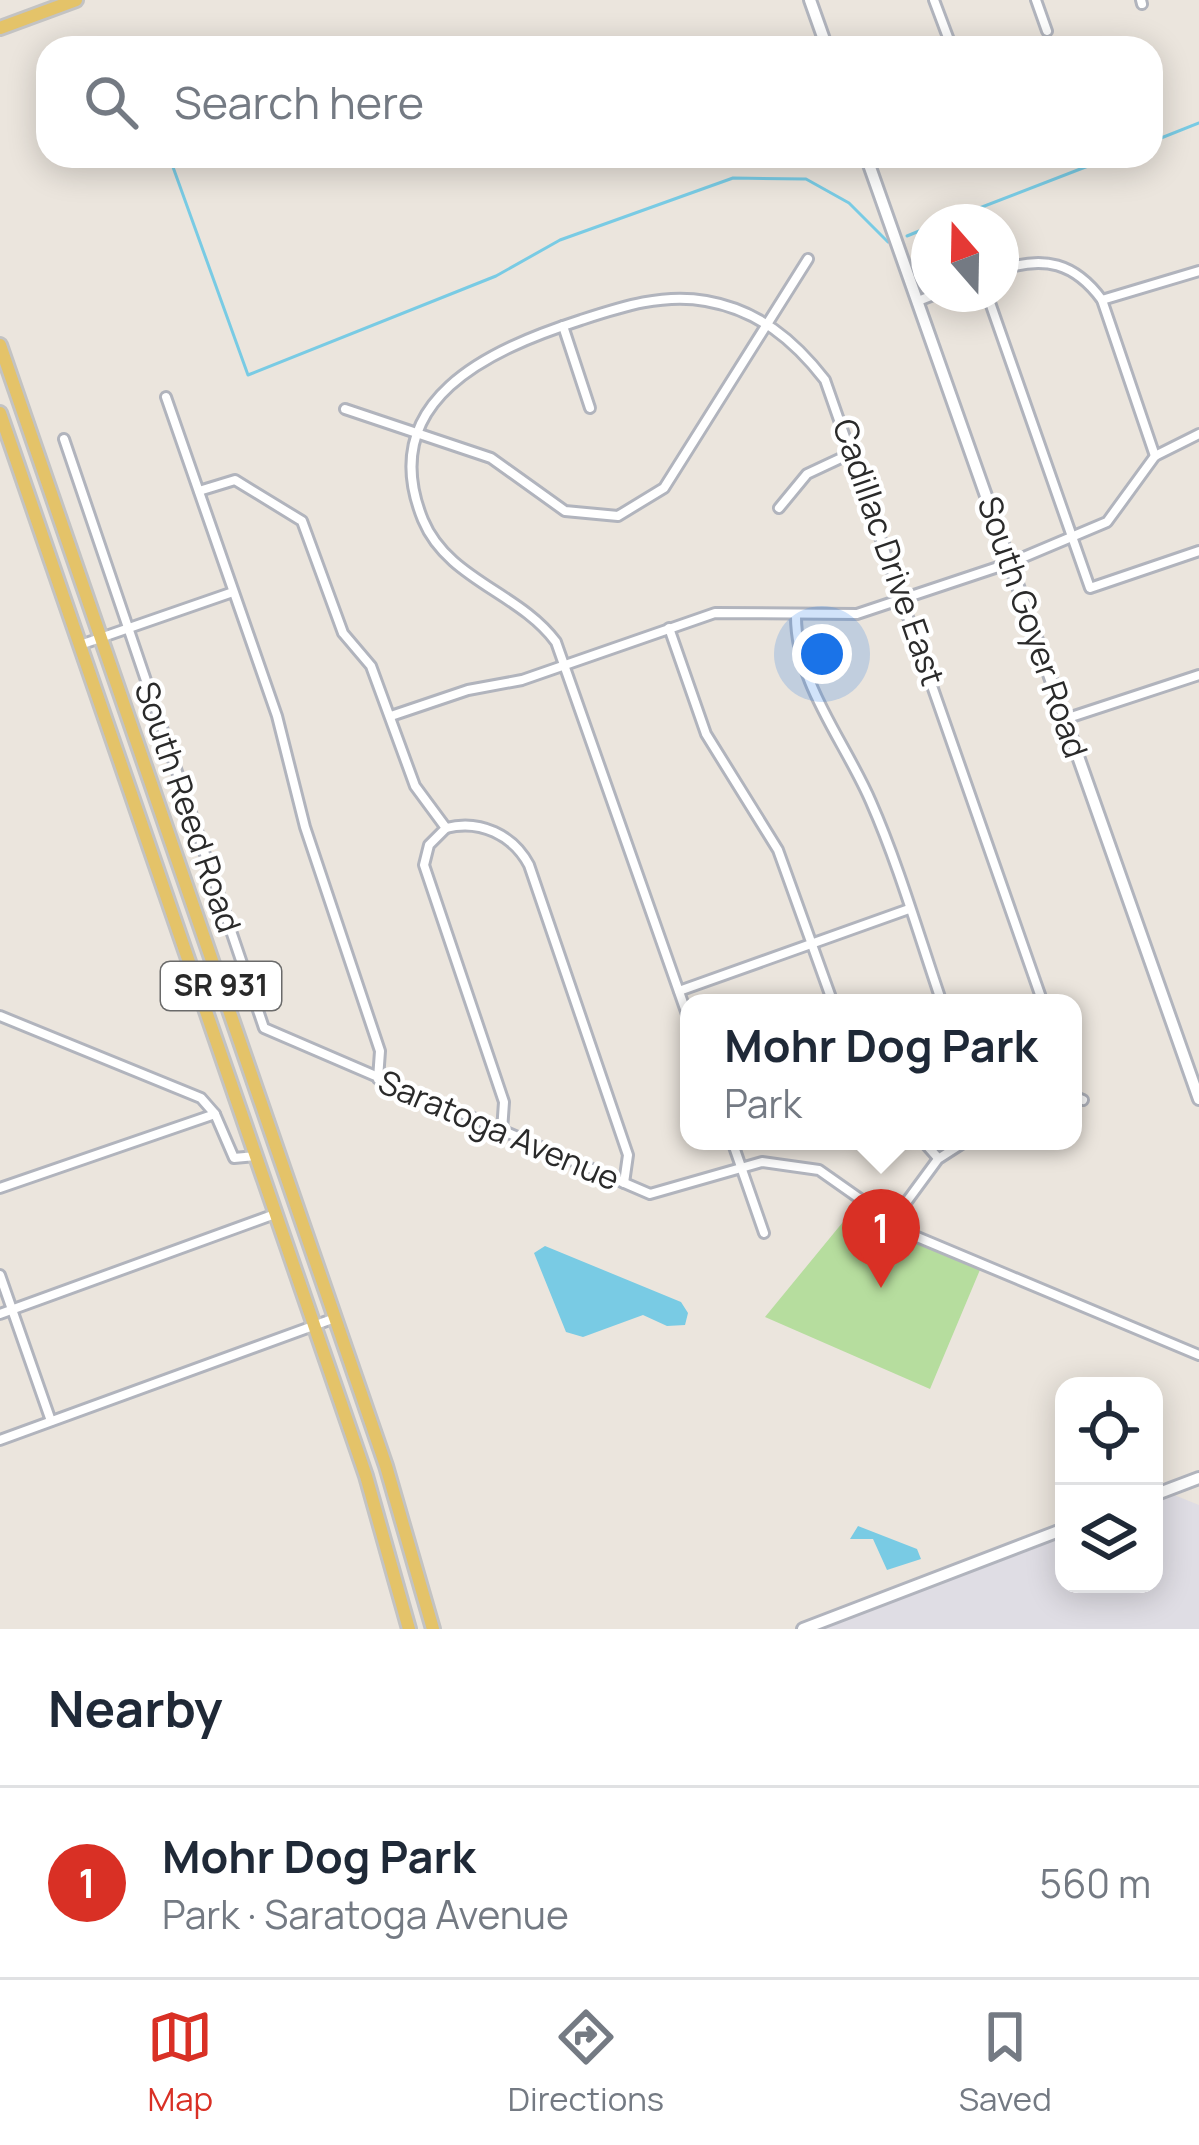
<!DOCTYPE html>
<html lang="en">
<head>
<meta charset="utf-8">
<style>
	:root { --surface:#fff; --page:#f6f6f7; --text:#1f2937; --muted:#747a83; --line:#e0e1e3; --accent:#d93025 }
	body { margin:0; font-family:Manrope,sans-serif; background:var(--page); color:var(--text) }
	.controls { position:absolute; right:36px; bottom:36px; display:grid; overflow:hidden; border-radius:24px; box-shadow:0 6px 30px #0003 }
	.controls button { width:108px; height:108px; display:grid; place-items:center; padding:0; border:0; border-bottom:3px solid var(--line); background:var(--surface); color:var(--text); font:60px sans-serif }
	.compass { position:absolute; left:911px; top:204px; width:108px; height:108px; border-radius:50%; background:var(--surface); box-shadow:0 6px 30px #0003; rotate:340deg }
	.you { position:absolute; left:822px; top:654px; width:42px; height:42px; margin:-30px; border:9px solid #fff; border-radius:50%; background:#1a73e8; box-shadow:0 0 0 18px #1a73e833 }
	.badge { display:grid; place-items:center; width:78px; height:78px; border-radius:50%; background:var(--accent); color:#fff; font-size:39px; font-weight:700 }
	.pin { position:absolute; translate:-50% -99px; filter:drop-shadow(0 3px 6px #0008) }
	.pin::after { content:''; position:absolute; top:63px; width:42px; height:36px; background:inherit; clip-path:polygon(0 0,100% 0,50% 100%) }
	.popup { position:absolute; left:680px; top:994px; width:402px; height:156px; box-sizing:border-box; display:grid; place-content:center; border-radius:24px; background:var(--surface); filter:drop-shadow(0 3px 9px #0005); font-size:39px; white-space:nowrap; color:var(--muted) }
	.popup b { font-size:45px; color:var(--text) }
	.popup::after { content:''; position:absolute; left:50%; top:100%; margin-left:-24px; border:24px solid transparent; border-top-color:var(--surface) }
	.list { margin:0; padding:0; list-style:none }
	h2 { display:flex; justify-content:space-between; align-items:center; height:156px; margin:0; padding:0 48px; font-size:51px }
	h2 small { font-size:39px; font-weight:400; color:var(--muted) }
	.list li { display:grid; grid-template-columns:78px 1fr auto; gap:36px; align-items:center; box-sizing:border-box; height:192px; padding:0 48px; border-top:3px solid var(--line) }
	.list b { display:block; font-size:45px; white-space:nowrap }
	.list p { margin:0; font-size:39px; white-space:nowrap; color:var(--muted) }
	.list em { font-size:39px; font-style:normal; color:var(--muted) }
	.icon { flex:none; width:66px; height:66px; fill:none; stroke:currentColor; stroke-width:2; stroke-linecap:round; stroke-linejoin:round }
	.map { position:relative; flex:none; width:1199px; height:1629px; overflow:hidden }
	.search { position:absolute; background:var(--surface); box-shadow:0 6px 30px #0003; left:36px; right:36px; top:36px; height:132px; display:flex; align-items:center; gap:30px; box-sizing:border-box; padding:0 42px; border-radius:36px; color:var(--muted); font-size:45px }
	.sheet { height:348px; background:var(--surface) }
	nav { display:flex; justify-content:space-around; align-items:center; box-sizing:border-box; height:168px; border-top:3px solid var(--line); background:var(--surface); font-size:33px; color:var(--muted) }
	nav a { display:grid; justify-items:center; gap:6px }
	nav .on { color:var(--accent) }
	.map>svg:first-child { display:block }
</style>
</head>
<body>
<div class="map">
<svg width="1199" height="1629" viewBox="0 0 1199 1629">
	<rect width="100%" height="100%" fill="#ebe5dd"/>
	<!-- industrial -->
	<polygon fill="#dfdde4" points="1164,1491 1199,1505 1199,1629 801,1629 1064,1529 1064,1584 1154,1584 1154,1495"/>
	<!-- green -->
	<polygon fill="#b6dd9e" points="861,1200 891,1223 982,1265 930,1389 765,1317"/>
	<!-- water -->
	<g fill="#79cbe4">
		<polygon points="545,1246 681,1302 688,1313 685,1325 667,1326 643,1315 583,1337 566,1332 534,1253"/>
		<polygon points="858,1526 917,1549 921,1559 887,1570 873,1539 850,1539"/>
	</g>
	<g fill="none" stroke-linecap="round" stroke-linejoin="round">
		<!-- stream -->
		<g stroke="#79cbe4" stroke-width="3">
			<polyline points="1151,142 1199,123"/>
			<polyline points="169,156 248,375 496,276 560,240 733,178 806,179 849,203 888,242"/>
			<polyline points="943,222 1114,156"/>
			<polyline points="907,236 929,227"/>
		</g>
		<!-- street casing -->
		<g stroke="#b1b4bd" stroke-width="14">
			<g id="street">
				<polyline points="934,0 952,48"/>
				<polyline points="1036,0 1047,31"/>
				<polyline points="1141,0 1142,4"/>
				<path d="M1001,270c43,-15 74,-7 101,30l53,156"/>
				<polyline points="987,294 1090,588 1199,551"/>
				<polyline points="1102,300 1199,271"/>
				<polyline points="918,301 936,294"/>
				<polyline points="563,326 590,408"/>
				<polyline points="166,397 277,716 305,827 380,1051 378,1079"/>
				<polyline points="345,409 491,458 565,511 618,516 664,488 808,259"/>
				<polyline points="64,439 264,1028 650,1194 762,1162 819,1170 910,1234 1199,1355"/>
				<polyline points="199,491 235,480 302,521 343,633 371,666 415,786 446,828"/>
				<polyline points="779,508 807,474 854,452"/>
				<path d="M796,614c-1,69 49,127 75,188 28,64 48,134 71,201"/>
				<polyline points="669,628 706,734 778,850 833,1003"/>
				<polyline points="80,645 233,592"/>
				<polyline points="391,716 468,690 522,680 715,613 857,614 1010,563 1107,522 1155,456 1199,434"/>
				<polyline points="1065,719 1199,675"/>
				<path d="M446,828c34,-9 67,7 83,37l99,290 -4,28"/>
				<polyline points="446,828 429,845 424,865 504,1102 502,1131"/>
				<polyline points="222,990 247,982"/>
				<polyline points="679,991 909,909"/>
				<polyline points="0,1016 201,1098 215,1114 234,1158 256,1156"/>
				<path d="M689,1020l-133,-378c-37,-50 -108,-62 -133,-122 -49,-120 68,-171 158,-200 40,-13 82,-27 125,-19 52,9 88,39 119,79l218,623"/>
				<polyline points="1073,1096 1083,1100"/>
				<polyline points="732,1141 764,1233"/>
				<polyline points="923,1141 938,1158"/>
				<polyline points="0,1188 215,1114"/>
				<polyline points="891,1223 938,1159 966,1141"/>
				<polyline points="0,1275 51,1421"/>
				<polyline points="0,1314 275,1214"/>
				<polyline points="0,1440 335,1318"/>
			</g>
		</g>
		<!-- secondary casing -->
		<g stroke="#b1b4bd" stroke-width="16">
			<g id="secondary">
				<polyline points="810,0 827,48"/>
				<polyline points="866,156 1199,1099"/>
				<polyline points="1154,1495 1199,1478"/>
				<polyline points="803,1629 1064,1529"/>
			</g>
		</g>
		<!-- primary casing -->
		<g stroke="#c3c3c3" stroke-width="18">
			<g id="primary">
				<polyline points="0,28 76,0"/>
				<polyline points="0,345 386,1466 433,1629"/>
				<polyline points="0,413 366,1476 409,1629"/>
			</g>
		</g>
		<!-- street -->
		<use href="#street" stroke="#fff" stroke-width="8"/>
		<!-- secondary -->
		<use href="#secondary" stroke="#fff" stroke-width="10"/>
		<!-- primary -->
		<use href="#primary" stroke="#e4c369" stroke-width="12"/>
	</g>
	<g text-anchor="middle" stroke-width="9" stroke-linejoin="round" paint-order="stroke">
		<!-- shield labels -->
		<rect fill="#fff" stroke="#6a6a6a" stroke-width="3" x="161" y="962" width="120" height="48" rx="9"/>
		<g font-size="30" font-weight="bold" fill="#2a2a2a">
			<text x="221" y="996">SR 931</text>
		</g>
		<!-- street labels -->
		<g font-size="33" fill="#2a2a2a" stroke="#fff">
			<text transform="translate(889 552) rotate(71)" y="12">Cadillac Drive East</text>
			<text transform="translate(1033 627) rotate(71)" y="12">South Goyer Road</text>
			<text transform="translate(188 807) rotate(71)" y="12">South Reed Road</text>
			<text transform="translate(499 1130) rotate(23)" y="12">Saratoga Avenue</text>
		</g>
	</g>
</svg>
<div class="controls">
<button><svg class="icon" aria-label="locate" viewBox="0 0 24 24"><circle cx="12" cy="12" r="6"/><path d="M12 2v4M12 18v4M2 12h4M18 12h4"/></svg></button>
<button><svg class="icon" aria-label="layers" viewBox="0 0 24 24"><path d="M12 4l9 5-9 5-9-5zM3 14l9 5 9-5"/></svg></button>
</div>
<svg class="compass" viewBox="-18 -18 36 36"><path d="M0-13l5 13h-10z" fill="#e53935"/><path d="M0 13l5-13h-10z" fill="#747a83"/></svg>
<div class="you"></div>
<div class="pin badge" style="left:881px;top:1288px">1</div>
<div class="popup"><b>Mohr Dog Park</b>Park</div>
<div class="search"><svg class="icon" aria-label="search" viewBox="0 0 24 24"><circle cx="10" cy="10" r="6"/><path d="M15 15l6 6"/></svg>Search here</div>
</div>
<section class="sheet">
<h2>Nearby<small></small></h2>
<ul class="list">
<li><span class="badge">1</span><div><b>Mohr Dog Park</b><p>Park · Saratoga Avenue</p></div><em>560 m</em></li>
</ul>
</section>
<nav>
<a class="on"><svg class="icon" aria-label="map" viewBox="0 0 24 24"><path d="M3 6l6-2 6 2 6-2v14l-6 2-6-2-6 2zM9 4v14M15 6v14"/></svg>Map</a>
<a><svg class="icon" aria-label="directions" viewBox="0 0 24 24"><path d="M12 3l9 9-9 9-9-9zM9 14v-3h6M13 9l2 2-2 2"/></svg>Directions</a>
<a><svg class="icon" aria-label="saved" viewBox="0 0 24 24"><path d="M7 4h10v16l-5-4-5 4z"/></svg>Saved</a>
</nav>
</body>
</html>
